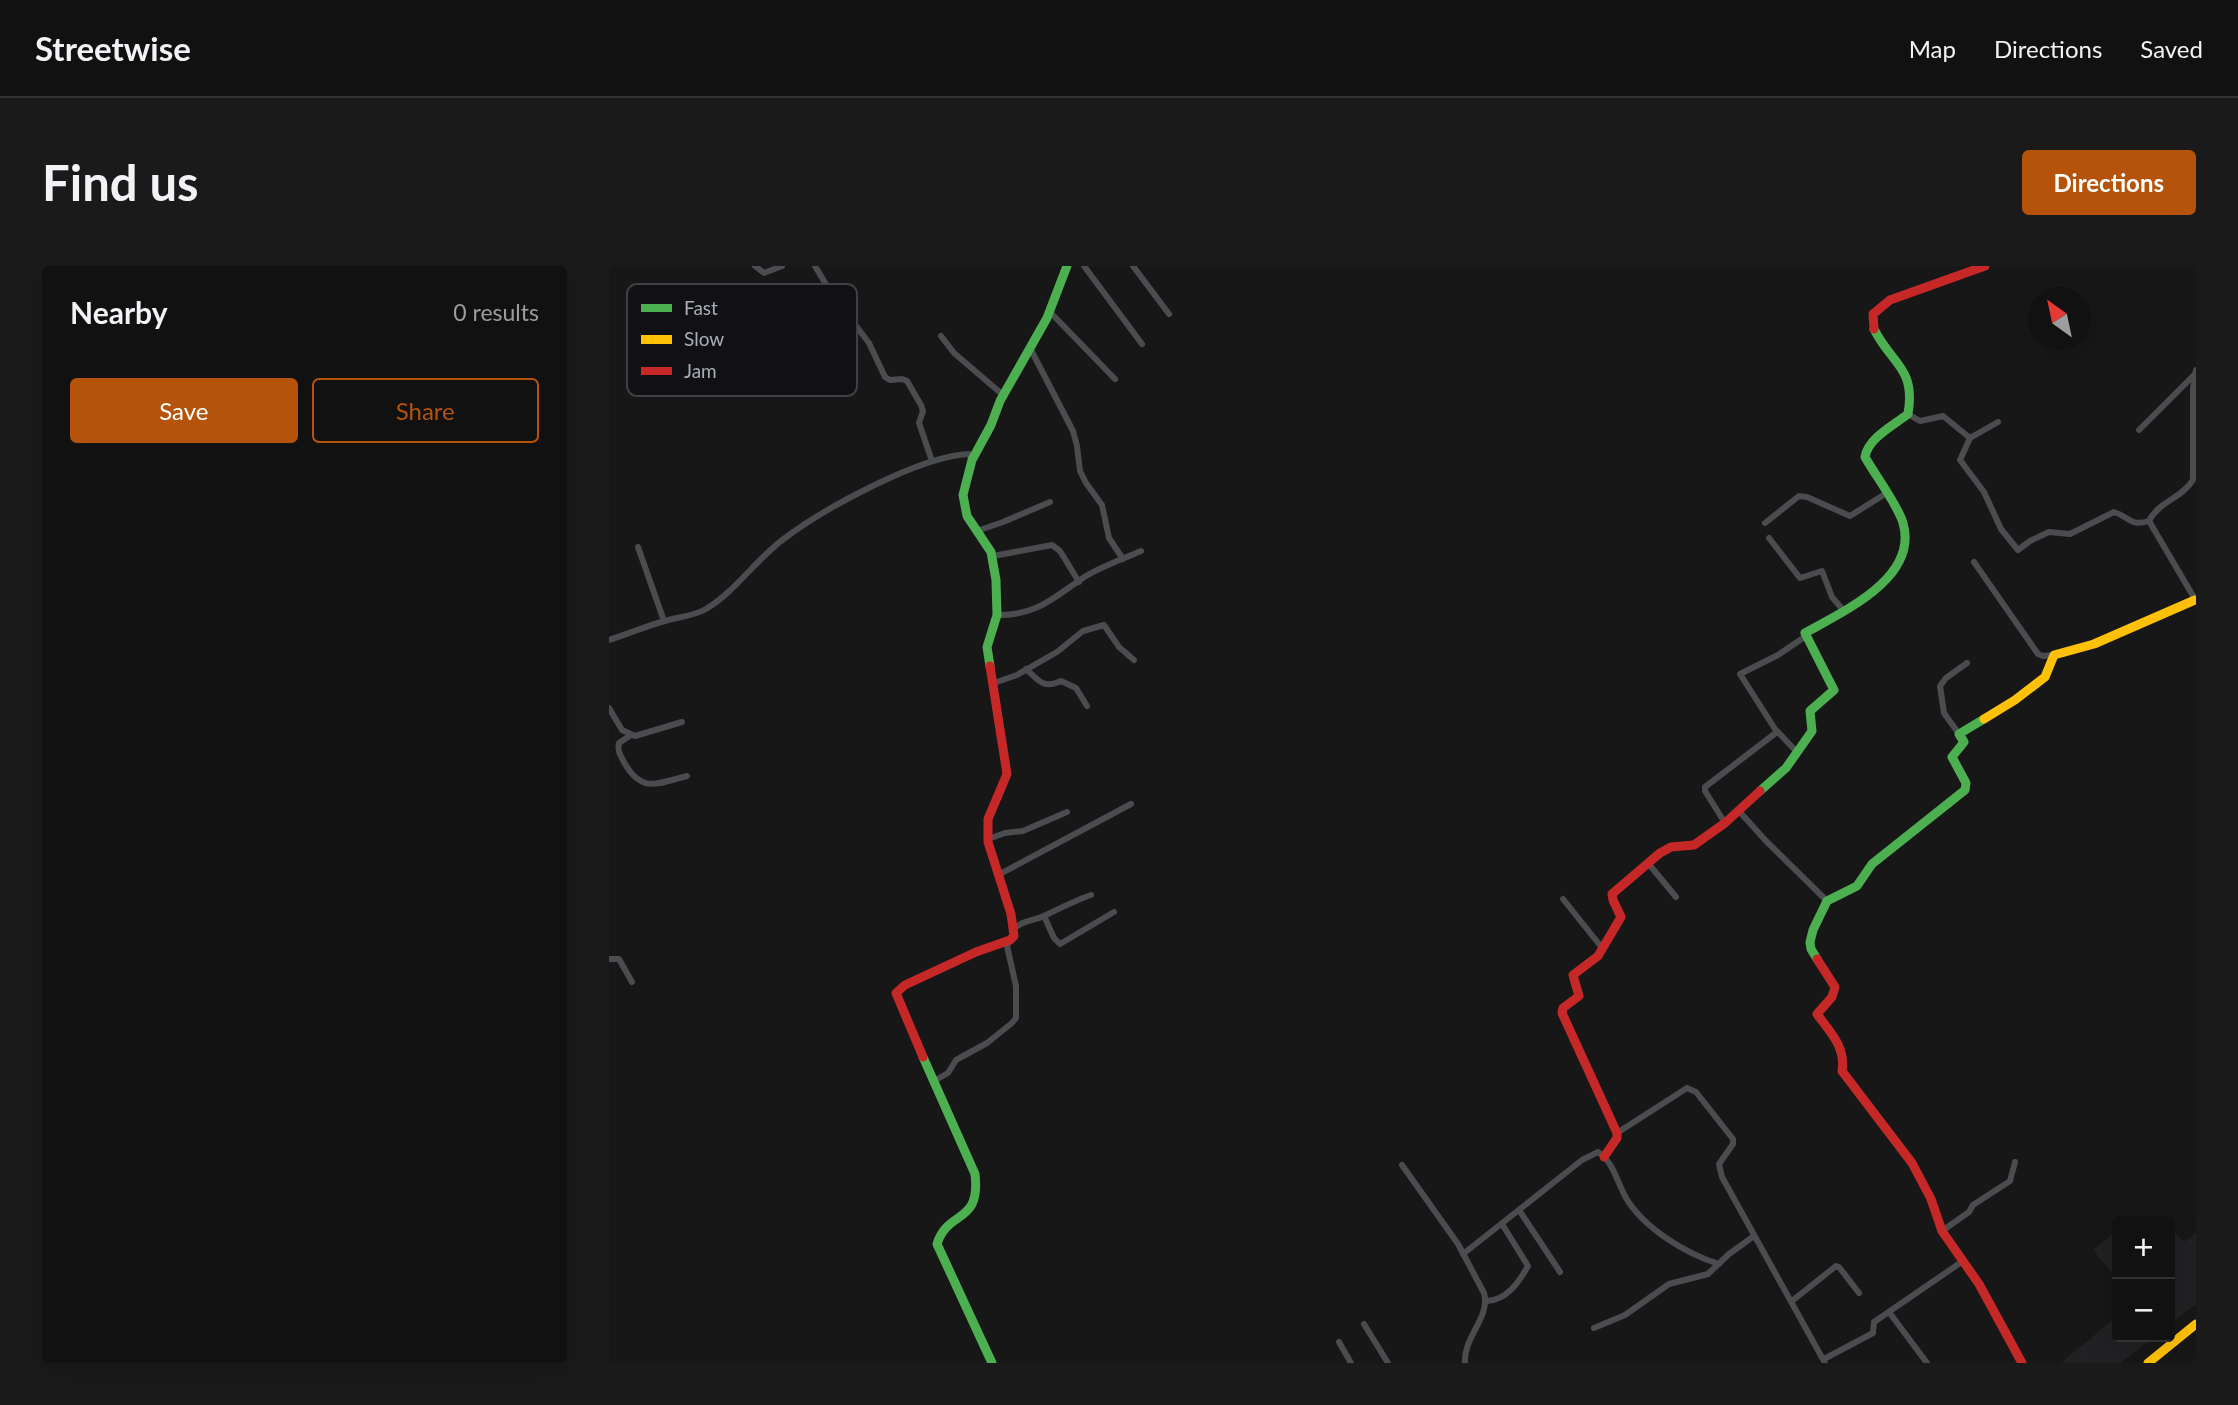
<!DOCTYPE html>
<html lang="en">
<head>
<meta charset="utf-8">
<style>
	:root { --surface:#111; --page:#1a1a1a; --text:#f1f3f6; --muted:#9c9d9f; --line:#303131; --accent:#b45309 }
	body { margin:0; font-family:Lato,sans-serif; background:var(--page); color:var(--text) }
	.controls { position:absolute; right:21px; bottom:21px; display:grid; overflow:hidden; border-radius:7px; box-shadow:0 7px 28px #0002 }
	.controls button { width:63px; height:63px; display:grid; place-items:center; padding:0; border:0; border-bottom:2px solid var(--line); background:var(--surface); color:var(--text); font:35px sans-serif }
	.compass { position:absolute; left:1419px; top:21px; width:63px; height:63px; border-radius:50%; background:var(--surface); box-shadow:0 7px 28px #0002; rotate:327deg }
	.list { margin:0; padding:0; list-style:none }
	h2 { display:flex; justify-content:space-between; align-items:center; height:91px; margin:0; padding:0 28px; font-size:30px }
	h2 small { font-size:23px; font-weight:400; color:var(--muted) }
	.actions { display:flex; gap:14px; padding:21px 28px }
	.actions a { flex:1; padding:16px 0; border:2px solid var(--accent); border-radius:7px; text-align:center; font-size:24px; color:var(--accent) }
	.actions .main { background:var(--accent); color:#fff }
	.map { position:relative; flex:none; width:1587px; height:1097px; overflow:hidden; border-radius:7px }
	header { display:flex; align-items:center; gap:42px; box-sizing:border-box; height:98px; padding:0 35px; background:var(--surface); border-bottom:2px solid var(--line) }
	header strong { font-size:33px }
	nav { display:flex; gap:38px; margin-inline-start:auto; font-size:24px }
	.intro { display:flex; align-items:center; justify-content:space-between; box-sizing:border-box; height:168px; padding:0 42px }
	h1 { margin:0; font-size:49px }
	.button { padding:18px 32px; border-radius:7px; background:var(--accent); color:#fff; font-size:24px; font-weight:700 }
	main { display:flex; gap:42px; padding:0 42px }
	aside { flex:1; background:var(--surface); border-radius:7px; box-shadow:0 7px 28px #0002 }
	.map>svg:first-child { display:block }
</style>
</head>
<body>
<header>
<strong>Streetwise</strong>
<nav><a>Map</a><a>Directions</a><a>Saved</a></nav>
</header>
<div class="intro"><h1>Find us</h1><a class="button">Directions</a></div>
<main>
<aside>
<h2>Nearby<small>0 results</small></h2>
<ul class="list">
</ul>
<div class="actions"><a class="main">Save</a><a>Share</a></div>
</aside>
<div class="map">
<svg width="1587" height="1097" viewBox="0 0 1587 1097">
	<rect width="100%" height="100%" fill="#171717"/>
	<!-- built -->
	<g fill="#212123">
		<polygon points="1561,961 1575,976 1587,967 1587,1038 1561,1058"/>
		<polygon points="1508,965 1508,1013 1484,984"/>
		<polygon points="1508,1050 1508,1071 1545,1071 1511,1097 1452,1097"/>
	</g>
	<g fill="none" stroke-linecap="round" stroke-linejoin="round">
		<!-- street -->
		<g stroke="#4b4c50" stroke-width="6">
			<polyline points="146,0 155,7 173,0"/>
			<polyline points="206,0 222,27 260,77 276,111 281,114 293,113 298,115 312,139 314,145 310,157 323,195"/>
			<polyline points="475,0 533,78"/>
			<polyline points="524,0 560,48"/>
			<polyline points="441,46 506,113"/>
			<polyline points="332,70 345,87 394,129"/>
			<polyline points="421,82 464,165 468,180 471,205 477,217 493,239 500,272 514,293"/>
			<path d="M1587,104l-3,19v91c-11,18 -35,22 -44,41l47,80"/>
			<polyline points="1299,148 1311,155 1334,150 1361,172"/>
			<path d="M1389,156l-28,16 -10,22 24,32 17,37 17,21 12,-9 19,-9 21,2 44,-22c16,5 16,15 35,9"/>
			<polyline points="1530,164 1585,109"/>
			<polyline points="1156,257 1190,230 1198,231 1241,250 1276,228"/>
			<polyline points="368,265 394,256 441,236"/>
			<polyline points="1160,272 1191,312 1213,305 1223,331 1235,345"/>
			<polyline points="29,281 55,355"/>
			<polyline points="384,290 443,279 451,285 470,316"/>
			<polyline points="1365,296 1429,388 1434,390 1445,389"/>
			<path d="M388,349c41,1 58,-19 89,-39 17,-10 37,-17 55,-25"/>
			<path d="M0,374c19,-6 37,-14 56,-19 13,-4 29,-5 41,-12 31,-19 50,-50 79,-71 40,-30 135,-82 184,-84l3,6"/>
			<path d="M417,403c13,12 17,20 35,12l15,7 11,18"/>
			<polyline points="385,417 408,409 448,386 474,365 495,359 510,381 525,394"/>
			<polyline points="0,442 13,464 26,470 73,456"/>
			<polyline points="1350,468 1335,447 1331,420 1337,412 1358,397"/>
			<path d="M22,469l-12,8c-2,8 2,13 6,21 18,30 33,19 62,12"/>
			<polyline points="1188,486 1166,463 1131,408 1169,389 1197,370"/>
			<polyline points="1129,544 1157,575 1218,635"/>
			<polyline points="1116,557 1096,525 1096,521 1168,466"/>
			<polyline points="379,573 396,567 414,565 458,546"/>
			<polyline points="1039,597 1067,631"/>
			<polyline points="389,609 522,538"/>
			<polyline points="954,633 994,683"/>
			<polyline points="435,650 445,672 451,678 505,646"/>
			<path d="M405,663c8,-9 20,-8 30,-13 16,-8 30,-15 47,-21"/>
			<polyline points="0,693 10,693 23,716"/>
			<polyline points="325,815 339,807 347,794 378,777 403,757 407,752 407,720 398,680 401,674"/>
			<polyline points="1008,867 1078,822 1087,826 1124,873 1124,878 1110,898 1113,911 1216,1097"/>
			<path d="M793,899l56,79 26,49c7,24 -21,44 -19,70"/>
			<polyline points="910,944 951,1006"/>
			<polyline points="1333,965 1360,946 1364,939 1401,915 1406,896"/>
			<path d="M854,988l119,-94 16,-8c15,9 20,32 28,46 18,30 60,56 93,66"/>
			<path d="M878,1035c20,-1 32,-19 41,-35l-26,-42"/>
			<polyline points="1183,1035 1227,1000 1230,1001 1250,1027"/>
			<polyline points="1280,1046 1318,1097"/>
			<polyline points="755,1058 779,1097"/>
			<polyline points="985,1062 1016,1049 1060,1018 1099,1008 1120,988 1145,970"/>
			<polyline points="730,1076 742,1097"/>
			<polyline points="1215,1093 1264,1067 1265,1056 1354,995"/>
		</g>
		<!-- fast -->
		<g stroke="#4caf50" stroke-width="9">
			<polyline points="381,400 378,381 388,349 387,314 382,286 358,250 354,229 363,194 382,159 391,135 438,52 458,0"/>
			<path d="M1151,525l26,-23 26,-37 -2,-20 24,-21 -29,-57c37,-21 114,-55 98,-110 -5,-18 -28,-48 -38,-66 3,-19 29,-32 43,-43 8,-47 -17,-50 -34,-85"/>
			<polyline points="1208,693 1202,683 1201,676 1204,664 1218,635 1248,620 1263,598 1356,524 1357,517 1343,491 1355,476 1350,468 1375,453"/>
			<path d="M314,791l52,117c6,51 -27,35 -38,70l55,119"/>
		</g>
		<!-- slow -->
		<g stroke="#ffc107" stroke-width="9">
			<polyline points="1375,453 1406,434 1436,411 1445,389 1485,378 1586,334"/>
			<polyline points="1539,1097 1587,1058"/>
		</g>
		<!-- jam -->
		<g stroke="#c62828" stroke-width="9">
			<polyline points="1265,63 1264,48 1281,34 1376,0"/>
			<path d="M1208,693l18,28 -3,10 -15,17c13,18 29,33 25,57l70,92 19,36 11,32 37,53 43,79"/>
			<polyline points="314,791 287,727 296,719 367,686 401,674 405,670 402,648 379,576 379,553 398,508 381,400"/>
			<polyline points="995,891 1008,872 1008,867 953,747 954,742 970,730 964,709 989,690 1012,651 1004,634 1003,628 1051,587 1062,581 1085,579 1116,557 1151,525"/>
		</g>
	</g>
	<!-- legend -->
	<rect x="18" y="18" width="230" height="112" rx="10" fill="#111113" stroke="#3e4045" stroke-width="2"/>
	<rect x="32" y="38" width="31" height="8" fill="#4caf50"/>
	<rect x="32" y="69" width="31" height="9" fill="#ffc107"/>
	<rect x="32" y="101" width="31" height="8" fill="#c62828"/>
	<g font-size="19" fill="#a8adb8">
		<text x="75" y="49">Fast</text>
		<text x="75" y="80">Slow</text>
		<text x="75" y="112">Jam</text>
	</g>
</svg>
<div class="controls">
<button>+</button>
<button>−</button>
</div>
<svg class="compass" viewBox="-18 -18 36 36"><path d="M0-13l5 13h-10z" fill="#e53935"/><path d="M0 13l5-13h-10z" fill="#9c9d9f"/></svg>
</div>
</main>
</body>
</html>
